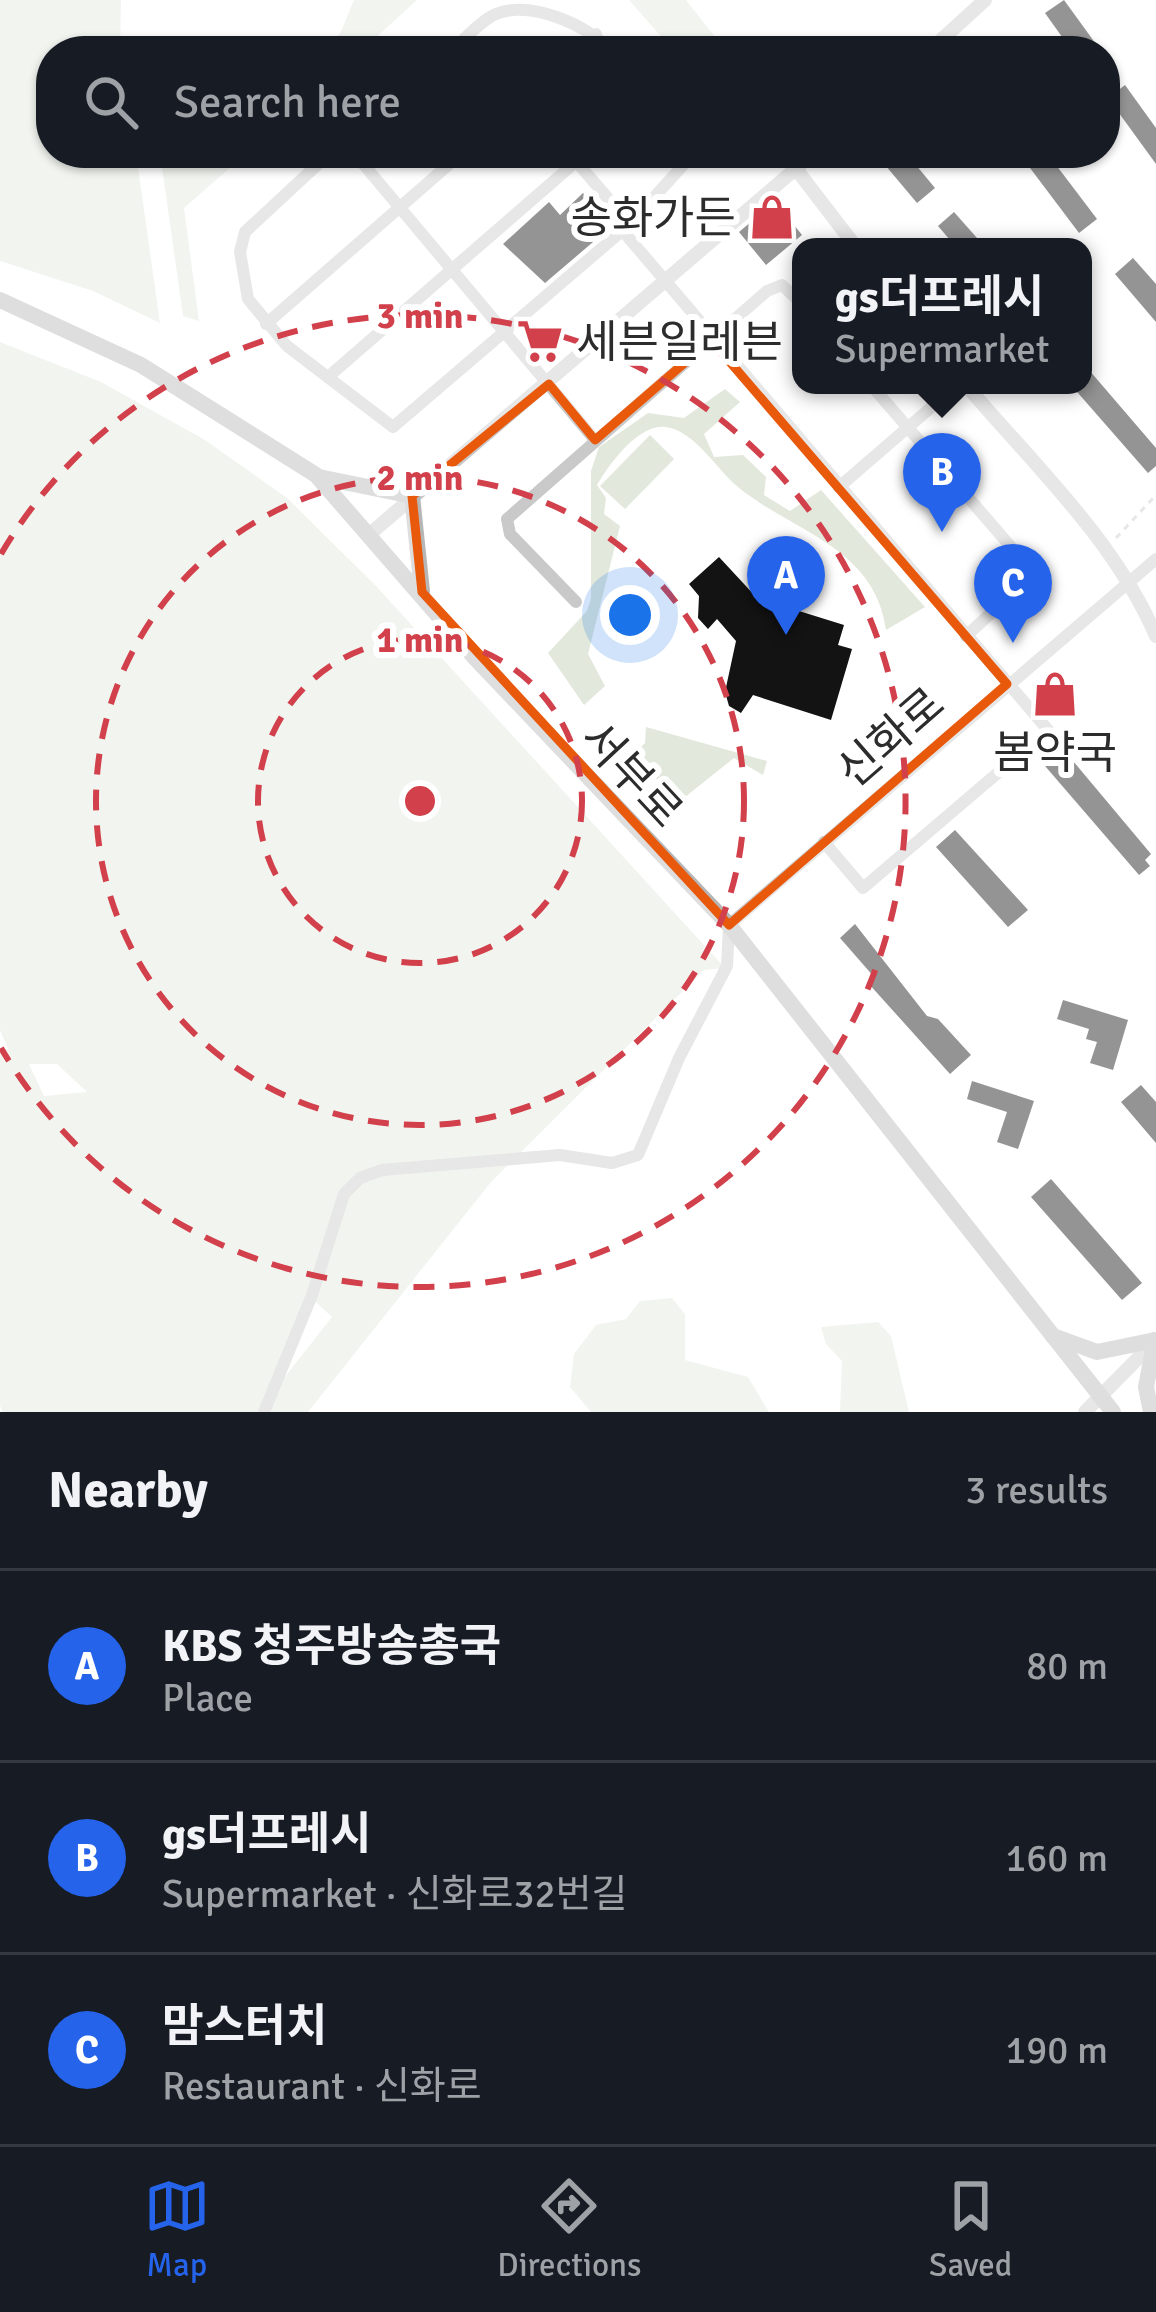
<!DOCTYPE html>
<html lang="en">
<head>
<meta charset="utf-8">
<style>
	:root { --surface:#171b24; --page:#20242c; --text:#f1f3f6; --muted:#9ea1a6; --line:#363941; --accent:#2563eb }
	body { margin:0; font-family:Signika,"Noto Sans KR",sans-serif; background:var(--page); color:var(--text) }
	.you { position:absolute; left:630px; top:615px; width:42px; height:42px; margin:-30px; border:9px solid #fff; border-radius:50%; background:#1a73e8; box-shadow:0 0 0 18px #1a73e833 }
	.badge { display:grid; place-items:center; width:78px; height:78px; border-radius:50%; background:var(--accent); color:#fff; font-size:39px; font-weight:700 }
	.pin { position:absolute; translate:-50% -99px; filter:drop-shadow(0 3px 6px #0008) }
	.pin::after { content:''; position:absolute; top:63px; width:42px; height:36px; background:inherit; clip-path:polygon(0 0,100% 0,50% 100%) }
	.popup { position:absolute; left:792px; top:238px; width:300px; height:156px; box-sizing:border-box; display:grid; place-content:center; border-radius:24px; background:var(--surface); filter:drop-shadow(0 3px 9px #0005); font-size:39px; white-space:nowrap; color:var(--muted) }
	.popup b { font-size:45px; color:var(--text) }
	.popup::after { content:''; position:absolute; left:50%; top:100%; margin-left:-24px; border:24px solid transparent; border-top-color:var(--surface) }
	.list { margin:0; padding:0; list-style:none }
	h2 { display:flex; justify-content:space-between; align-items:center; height:156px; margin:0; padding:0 48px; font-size:51px }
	h2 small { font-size:39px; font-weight:400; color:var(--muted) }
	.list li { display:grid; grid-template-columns:78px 1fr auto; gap:36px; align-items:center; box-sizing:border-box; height:192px; padding:0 48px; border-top:3px solid var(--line) }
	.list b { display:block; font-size:45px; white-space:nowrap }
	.list p { margin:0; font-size:39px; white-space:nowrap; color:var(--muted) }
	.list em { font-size:39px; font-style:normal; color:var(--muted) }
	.icon { flex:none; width:66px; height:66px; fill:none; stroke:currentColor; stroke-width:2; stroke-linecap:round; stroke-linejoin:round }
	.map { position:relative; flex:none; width:1156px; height:1412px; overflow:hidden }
	.search { position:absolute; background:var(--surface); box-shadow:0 3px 9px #0004; left:36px; right:36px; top:36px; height:132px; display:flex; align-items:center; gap:30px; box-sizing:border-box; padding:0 42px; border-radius:48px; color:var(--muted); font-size:45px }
	.sheet { height:732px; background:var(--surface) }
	nav { display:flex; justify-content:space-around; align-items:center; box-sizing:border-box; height:168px; border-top:3px solid var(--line); background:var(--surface); font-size:33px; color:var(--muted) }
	nav a { display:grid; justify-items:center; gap:6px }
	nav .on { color:var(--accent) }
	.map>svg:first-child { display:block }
</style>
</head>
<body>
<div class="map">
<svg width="1156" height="1412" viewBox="0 0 1156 1412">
	<rect width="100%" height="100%" fill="#fff"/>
	<!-- green -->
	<g fill="#e2e8db" fill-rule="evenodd">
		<polygon points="0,0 121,0 120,51 51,51 51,153 136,153 160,323 93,291 0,261"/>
		<polygon points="354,0 417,0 361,51 312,51 340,34"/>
		<polygon points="629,0 686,0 726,51 674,51"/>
		<polygon points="160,153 247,153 184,208 199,321 183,316"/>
		<path d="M0,342l101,40 104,58 82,58 89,88 349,382 -21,2 -213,212 -183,230h-305l-3,-6v-357h8l-8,-19zM29,1064h28l30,28 -43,4zM309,1296l23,21 -56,71z"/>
		<path d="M725,389l15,13 -36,32 10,23 29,-2 23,22 -2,18 26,16 31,-21 104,117 -39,23c-11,-83 -93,-98 -148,-143 -21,-17 -43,-56 -72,-60 -28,-4 -57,38 -69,58l9,13 -2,16 16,12 -32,128 17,32 -21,19 -36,-52 39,-42 4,-12v-128l8,-24 49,-34 36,5z"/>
		<polygon points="650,435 674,459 625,509 600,486"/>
		<polygon points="646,727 767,761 763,775 734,758 685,797 674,786 644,774 637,751 645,743"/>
		<polygon points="672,1298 685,1314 685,1360 748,1377 769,1412 591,1412 570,1387 574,1354 596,1325 626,1319 640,1301"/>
		<polygon points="878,1322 891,1336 909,1412 840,1412 842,1361 826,1344 821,1327"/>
	</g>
	<!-- building -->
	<g fill="#131313">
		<polygon points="1064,0 1101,51 1072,51 1045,13"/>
		<polygon points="1125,85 1156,128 1156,164 1108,98"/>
		<polygon points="875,153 906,153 935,188 917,203"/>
		<polygon points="1033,153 1047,153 1097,219 1079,233 1024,160"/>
		<polygon points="583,193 613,225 545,283 503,244 549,202 560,215"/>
		<polygon points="765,210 783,211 802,235 766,265 739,232"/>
		<polygon points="954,212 985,247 956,247 938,226"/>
		<polygon points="1133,258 1156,284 1156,322 1115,274"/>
		<polygon points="1083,363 1156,448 1156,466 1148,473 1071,385 1083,385"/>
		<polygon points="719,557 757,598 844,625 838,645 852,649 831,720 753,695 741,713 729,706 725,692 736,641 717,619 708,629 698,618 699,596 689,584"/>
		<polygon points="1063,749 1151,854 1145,860 1150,866 1139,875 1039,759 1049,750 1055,756"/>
		<polygon points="955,830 1028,910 1008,927 936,847"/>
		<polygon points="855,924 927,1016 938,1019 971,1055 950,1074 869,984 875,978 840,938"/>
		<polygon points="1063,1000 1128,1020 1113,1070 1090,1063 1097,1042 1086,1039 1089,1029 1057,1019"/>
		<polygon points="972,1081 1034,1101 1018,1149 997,1142 1007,1112 967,1099"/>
		<polygon points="1141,1085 1156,1102 1156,1143 1121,1102"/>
		<polygon points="1051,1179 1142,1283 1122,1300 1031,1197"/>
	</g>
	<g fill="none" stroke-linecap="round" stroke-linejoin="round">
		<!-- path -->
		<polyline stroke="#c9c9c9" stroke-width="3" stroke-dasharray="6 6" stroke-linecap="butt" points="1116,538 1156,495"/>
		<!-- minor -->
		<g stroke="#c9c9c9" stroke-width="12">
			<path d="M451,51c13,-11 29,-30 45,-37 35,-14 92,11 115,37"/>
			<polyline points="578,51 596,34"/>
			<polyline points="330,153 245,232 240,252 248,299 287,346 393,427 630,224 694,153"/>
			<polyline points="354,153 595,440"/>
			<polyline points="569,153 630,224"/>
			<polyline points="622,230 1048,730 863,888 824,842"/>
			<polyline points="266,324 462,153"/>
			<polyline points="328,377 586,153"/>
			<polyline points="871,385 1024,562 1024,583 966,636"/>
			<polyline points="839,487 957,385"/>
			<polyline points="576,602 510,534 507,519 767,291 782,285 801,303"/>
			<polyline points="264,1412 312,1295 344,1194 360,1178 382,1170 560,1155 612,1163 638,1155 679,1058 727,966 729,925 1156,559"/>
		</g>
		<!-- tertiary -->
		<g stroke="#c9c9c9" stroke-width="14">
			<polyline points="929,51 985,0"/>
			<polyline points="796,169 856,247"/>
			<path d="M966,385c68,80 148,154 190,251"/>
			<polyline points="371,533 814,153"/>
			<polyline points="1085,1412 1156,1340"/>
		</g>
		<!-- secondary -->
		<g stroke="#b6b6b6" stroke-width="16">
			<polyline points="0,300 141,365 316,475 475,658 729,925 1113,1412"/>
			<polyline points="319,477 412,496 422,591"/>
			<polyline points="1053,1336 1097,1352 1155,1340"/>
			<polyline points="1151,1412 1146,1387 1155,1340"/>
		</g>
	</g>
	<!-- marked area -->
	<path d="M0 0H1156V1412H0ZM711,340l296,344 -278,241 -307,-333 -10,-96 137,-112 46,56z" fill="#fff" fill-opacity=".55" fill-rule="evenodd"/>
	<path fill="none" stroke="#e8590c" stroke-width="9" stroke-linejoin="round" d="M711,340l296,344 -278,241 -307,-333 -10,-96 137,-112 46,56z"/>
	<!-- distance rings -->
	<g fill="none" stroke="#d1404b" stroke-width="6" stroke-dasharray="21 15">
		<circle cx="420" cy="801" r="162"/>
		<circle cx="420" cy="801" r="324"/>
		<path d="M1 554A486 486 0 1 1 1 1048"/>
	</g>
	<!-- icons -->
	<defs>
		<g id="shop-bare" transform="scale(3.6)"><path d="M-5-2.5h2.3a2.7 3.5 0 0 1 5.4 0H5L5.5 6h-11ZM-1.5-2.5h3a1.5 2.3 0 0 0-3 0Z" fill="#d1404b" stroke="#fff" stroke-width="2.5" paint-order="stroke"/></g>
		<g id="supermarket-bare" transform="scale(3.6)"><path d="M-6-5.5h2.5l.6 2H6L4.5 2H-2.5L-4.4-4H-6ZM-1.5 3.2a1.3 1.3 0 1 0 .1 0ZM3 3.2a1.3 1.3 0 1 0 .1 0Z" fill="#d1404b" stroke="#fff" stroke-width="2.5" paint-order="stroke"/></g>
	</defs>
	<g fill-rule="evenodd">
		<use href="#shop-bare" x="772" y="217"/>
		<use href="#supermarket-bare" x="540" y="341"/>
		<use href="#shop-bare" x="1055" y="694"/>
	</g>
	<g text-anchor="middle" stroke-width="12" stroke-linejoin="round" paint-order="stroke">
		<!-- poi labels -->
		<g font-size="45" fill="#2c2c2c" stroke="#fff" text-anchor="end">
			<text x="736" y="233">송화가든</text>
			<text x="576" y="357" text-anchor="start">세븐일레븐</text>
			<text x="1055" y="768" text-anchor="middle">봄약국</text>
		</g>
		<!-- street labels -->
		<g font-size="45" fill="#2c2c2c" stroke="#fff">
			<text transform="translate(890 737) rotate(-41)" y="16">신화로</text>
			<text transform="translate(632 774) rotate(47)" y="16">서부로</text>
		</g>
	</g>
	<circle cx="420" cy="801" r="18" fill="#d1404b" stroke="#fff" stroke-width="6"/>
	<g font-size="36" text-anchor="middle" font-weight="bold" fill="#d1404b" stroke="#fff" stroke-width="12" stroke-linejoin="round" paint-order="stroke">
		<text x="420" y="328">3 min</text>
		<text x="420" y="490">2 min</text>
		<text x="420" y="652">1 min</text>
	</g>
</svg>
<div class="you"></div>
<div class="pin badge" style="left:786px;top:635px">A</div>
<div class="pin badge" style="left:942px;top:532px">B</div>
<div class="popup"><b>gs더프레시</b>Supermarket</div>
<div class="pin badge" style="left:1013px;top:643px">C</div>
<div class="search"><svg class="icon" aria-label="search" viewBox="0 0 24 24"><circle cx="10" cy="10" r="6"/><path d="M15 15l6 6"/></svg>Search here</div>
</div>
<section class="sheet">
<h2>Nearby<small>3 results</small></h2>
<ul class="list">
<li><span class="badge">A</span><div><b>KBS 청주방송총국</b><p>Place</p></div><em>80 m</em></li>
<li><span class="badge">B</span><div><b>gs더프레시</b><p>Supermarket · 신화로32번길</p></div><em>160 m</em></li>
<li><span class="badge">C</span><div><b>맘스터치</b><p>Restaurant · 신화로</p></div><em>190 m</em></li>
</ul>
</section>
<nav>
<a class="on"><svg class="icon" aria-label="map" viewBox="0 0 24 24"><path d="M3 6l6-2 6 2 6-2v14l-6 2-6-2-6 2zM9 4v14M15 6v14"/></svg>Map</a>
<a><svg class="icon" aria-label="directions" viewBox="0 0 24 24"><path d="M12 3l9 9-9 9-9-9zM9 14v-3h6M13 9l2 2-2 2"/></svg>Directions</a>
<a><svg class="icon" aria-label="saved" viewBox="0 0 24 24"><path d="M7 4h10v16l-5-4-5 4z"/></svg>Saved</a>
</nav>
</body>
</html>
